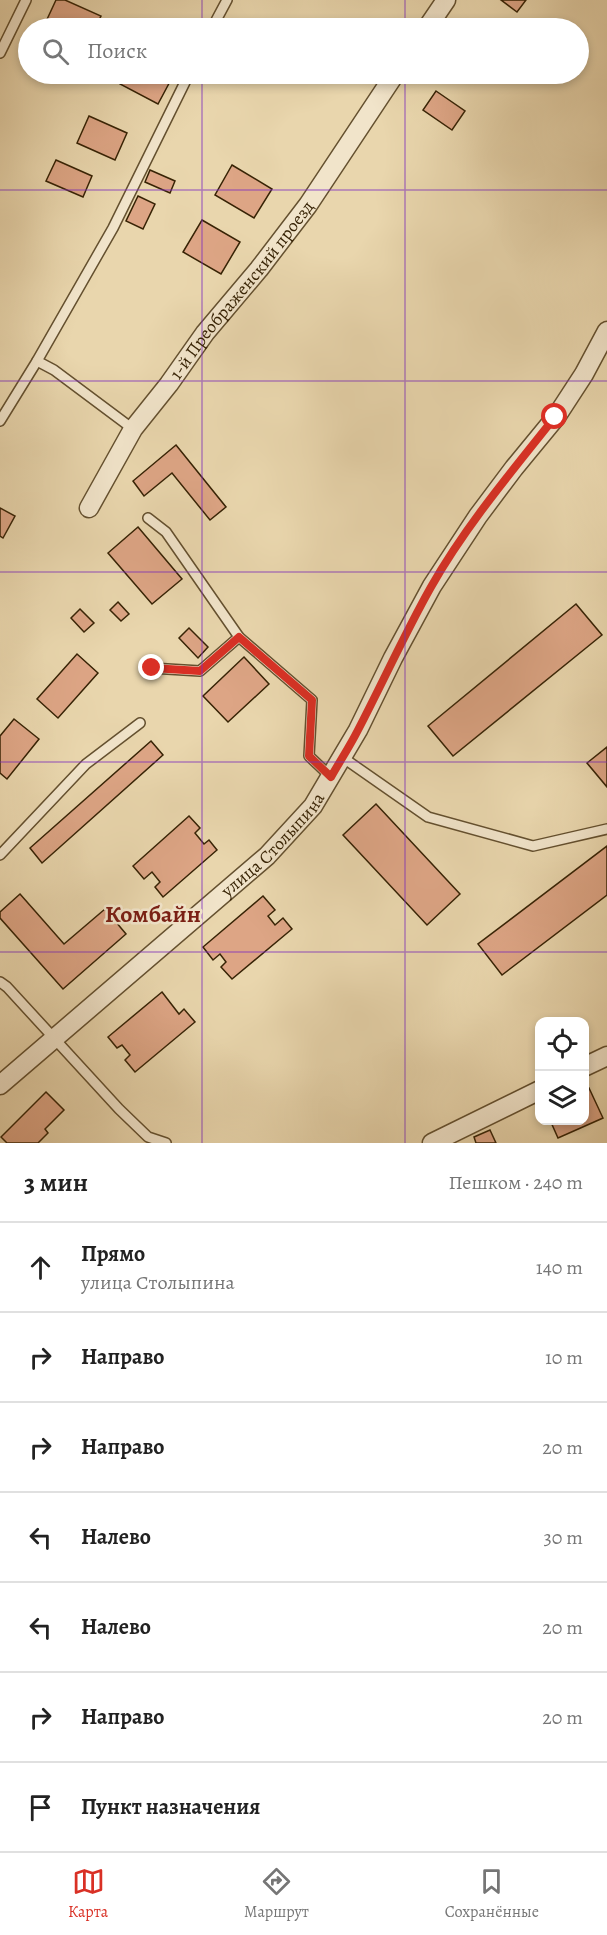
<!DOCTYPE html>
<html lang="ru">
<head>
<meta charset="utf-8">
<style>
	:root { --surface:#fff; --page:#f6f6f6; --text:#222; --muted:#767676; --line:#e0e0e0; --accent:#d93025 }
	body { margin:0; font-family:Alegreya,serif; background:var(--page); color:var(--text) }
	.controls { position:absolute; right:18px; bottom:18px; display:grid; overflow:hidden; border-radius:12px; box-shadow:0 3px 9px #0003 }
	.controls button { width:54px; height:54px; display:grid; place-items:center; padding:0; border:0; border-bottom:2px solid var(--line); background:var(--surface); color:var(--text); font:30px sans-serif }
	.stop { position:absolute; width:18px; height:18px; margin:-14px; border:4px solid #d93025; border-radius:50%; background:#fff }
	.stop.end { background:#d93025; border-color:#fff; box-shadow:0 2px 6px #0008 }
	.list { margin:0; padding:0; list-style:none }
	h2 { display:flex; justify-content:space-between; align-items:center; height:78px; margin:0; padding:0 24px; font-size:26px }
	h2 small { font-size:20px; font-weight:400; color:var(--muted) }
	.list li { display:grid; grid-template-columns:39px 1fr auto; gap:18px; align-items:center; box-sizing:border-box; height:90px; padding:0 24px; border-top:2px solid var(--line) }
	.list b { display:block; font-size:22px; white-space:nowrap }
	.list p { margin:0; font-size:20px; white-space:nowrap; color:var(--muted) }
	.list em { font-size:20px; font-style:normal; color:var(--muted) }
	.icon { flex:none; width:33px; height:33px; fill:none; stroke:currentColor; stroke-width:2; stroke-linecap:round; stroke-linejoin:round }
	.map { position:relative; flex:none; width:607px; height:1143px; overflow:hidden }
	.search { position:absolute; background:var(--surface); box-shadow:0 3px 9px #0003; left:18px; right:18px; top:18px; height:66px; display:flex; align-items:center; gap:15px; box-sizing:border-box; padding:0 21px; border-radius:33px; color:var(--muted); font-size:22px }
	.sheet { height:708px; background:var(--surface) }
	nav { display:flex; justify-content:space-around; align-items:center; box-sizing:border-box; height:84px; border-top:2px solid var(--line); background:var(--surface); font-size:16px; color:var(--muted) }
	nav a { display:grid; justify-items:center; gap:3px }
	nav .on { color:var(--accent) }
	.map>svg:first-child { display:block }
</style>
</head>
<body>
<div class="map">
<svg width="607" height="1143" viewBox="0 0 607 1143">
	<rect width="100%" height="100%" fill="#e9d6ad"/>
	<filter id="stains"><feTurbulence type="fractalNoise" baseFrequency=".00333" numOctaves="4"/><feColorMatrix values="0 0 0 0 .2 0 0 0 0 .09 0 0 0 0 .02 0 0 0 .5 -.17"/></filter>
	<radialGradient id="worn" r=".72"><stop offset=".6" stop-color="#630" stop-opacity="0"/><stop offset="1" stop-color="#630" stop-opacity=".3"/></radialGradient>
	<!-- building -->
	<g fill="#dda585" stroke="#372305" stroke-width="1.5">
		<polygon points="56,0 65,0 101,16 95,28 43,28"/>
		<polygon points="501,0 526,0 517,12"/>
		<polygon points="125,74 174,74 158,104 120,84"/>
		<polygon points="436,91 465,111 452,130 423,110"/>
		<polygon points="89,116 127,133 115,160 77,143"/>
		<polygon points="56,160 92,176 83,197 46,181"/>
		<polygon points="232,165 272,189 254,218 215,195"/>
		<polygon points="150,170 175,181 170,193 145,182"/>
		<polygon points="138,196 155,204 143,229 126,221"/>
		<polygon points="202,220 240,242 221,274 183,252"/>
		<polygon points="176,445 226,507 210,520 172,473 144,496 133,481"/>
		<polygon points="0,508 15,516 3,538 0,536"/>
		<polygon points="138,527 182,579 152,604 108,553"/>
		<polygon points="118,602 129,614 121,621 110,610"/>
		<polygon points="576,604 602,635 453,756 428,726"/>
		<polygon points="80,609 94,623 84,632 71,618"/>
		<polygon points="189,628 208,647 198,658 179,638"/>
		<polygon points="77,654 98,673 58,718 37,699"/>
		<polygon points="244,657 269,684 228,722 203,696"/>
		<polygon points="14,719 39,739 7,779 0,773 0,736"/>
		<polygon points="151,741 163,755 42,863 30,848"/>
		<polygon points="607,747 607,787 587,763"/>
		<polygon points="376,804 460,894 427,925 343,835"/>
		<polygon points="189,816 200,828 195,833 204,844 209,840 217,850 163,897 155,887 160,882 152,872 144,879 133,866"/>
		<polygon points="607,846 607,895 502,975 478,944"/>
		<polygon points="20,894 64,944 105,909 126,934 63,989 0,918 0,912"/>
		<polygon points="263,896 275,910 268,916 275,925 283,918 292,929 232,979 221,967 226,962 220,954 213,960 203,947"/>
		<polygon points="162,992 179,1014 184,1009 195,1022 135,1072 125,1060 130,1055 122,1045 117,1048 108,1037"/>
		<polygon points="589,1088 603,1118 558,1138 550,1120 584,1120 584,1090"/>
		<polygon points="46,1092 64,1110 45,1129 48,1133 38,1143 7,1143 1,1137"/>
		<polygon points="490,1130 496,1143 476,1143 474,1137"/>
	</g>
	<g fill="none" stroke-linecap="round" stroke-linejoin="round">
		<!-- service casing -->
		<g stroke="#64502f" stroke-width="12">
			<g id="service">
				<polyline points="212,28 227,0"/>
				<polyline points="0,53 26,0"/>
				<polyline points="37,361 54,370 133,429"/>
				<polyline points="0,421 37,361 113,228 189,74"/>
				<polyline points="148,518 166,532 239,637 312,700 309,756 331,777"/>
				<polyline points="151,668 200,671 239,637"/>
				<polyline points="342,757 428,817 533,846 607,829"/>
				<polyline points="0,855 86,764 140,723"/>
				<polyline points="0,982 7,987 119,1109 148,1137 166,1143"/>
			</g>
		</g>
		<!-- minor casing -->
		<g stroke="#64502f" stroke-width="21">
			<g id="minor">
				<polyline points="427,28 446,0"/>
				<path id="s1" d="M89,508l44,-79 36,-45 36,-51 54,-64 49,-64 87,-131"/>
				<polyline points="584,1067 607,1056"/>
				<path id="s2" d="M0,1085l267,-229 46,-50 45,-76 35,-72 39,-72 46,-70 36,-48 42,-51 28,-43 23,-43"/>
				<polyline points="432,1143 540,1090"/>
			</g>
		</g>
		<!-- service -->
		<use href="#service" stroke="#f1e4ca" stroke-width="9"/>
		<!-- minor -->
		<use href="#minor" stroke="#f1e4ca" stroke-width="18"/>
	</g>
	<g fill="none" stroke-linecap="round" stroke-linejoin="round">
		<!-- route -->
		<path stroke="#d93025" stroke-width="8" d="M152,668l48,3 39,-34 73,63 -3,56 22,21c9,-16 19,-31 27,-47 25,-48 47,-97 73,-143 34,-60 81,-116 124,-170"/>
	</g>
	<!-- grid -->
	<path fill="none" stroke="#7b2cbf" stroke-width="1.5" stroke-opacity="0.55" d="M202,0v28M405,0v28M202,74v1069M405,74v1069M0,190h607M0,381h607M0,572h607M0,762h607M0,952h607"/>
	<g text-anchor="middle" stroke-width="5" stroke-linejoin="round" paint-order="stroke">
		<!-- street labels -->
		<g font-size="18" fill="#372305" stroke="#f1e4ca">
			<text dy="6" stroke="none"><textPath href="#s1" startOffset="267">1-й Преображенский проезд</textPath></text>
			<text dy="6" stroke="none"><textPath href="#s2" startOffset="364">улица Столыпина</textPath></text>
		</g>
		<!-- district labels -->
		<g font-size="24" font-weight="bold" fill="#7a1f14" stroke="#f1e4ca">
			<text x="153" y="922">Комбайн</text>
		</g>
	</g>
	<rect width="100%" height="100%" filter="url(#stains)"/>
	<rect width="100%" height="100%" fill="url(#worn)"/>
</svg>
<div class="controls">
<button><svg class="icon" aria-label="locate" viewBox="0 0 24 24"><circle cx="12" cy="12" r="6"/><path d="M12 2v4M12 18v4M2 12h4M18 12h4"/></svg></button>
<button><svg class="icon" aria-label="layers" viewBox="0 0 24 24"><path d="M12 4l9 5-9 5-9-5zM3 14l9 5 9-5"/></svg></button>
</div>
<div class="stop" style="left:555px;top:417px"></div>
<div class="stop end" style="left:152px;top:668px"></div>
<div class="search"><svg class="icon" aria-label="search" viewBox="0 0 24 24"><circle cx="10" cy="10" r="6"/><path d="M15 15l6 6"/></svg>Поиск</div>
</div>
<section class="sheet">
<h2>3 мин<small>Пешком · 240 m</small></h2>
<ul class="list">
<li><svg class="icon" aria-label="ahead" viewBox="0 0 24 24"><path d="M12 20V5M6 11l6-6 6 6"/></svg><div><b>Прямо</b><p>улица Столыпина</p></div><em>140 m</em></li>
<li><svg class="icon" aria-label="right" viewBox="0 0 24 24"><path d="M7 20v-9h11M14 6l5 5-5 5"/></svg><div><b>Направо</b></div><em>10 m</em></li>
<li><svg class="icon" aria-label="right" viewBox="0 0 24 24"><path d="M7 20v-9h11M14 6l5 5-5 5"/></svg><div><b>Направо</b></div><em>20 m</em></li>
<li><svg class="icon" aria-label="left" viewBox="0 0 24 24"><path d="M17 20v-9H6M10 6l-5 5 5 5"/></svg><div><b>Налево</b></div><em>30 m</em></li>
<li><svg class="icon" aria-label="left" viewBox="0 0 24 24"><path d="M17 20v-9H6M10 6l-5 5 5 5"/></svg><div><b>Налево</b></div><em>20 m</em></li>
<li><svg class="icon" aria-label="right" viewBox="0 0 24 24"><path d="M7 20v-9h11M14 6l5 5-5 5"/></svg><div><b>Направо</b></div><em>20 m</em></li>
<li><svg class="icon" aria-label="arrive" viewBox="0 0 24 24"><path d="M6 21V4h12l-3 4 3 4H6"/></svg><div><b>Пункт назначения</b></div></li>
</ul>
</section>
<nav>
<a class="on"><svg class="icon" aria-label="map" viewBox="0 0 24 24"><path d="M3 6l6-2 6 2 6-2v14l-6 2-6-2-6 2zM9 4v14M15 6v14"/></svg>Карта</a>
<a><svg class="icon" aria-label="directions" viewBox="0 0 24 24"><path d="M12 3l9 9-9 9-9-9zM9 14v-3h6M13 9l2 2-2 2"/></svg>Маршрут</a>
<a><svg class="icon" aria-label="saved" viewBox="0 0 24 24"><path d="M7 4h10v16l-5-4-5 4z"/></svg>Сохранённые</a>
</nav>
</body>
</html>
